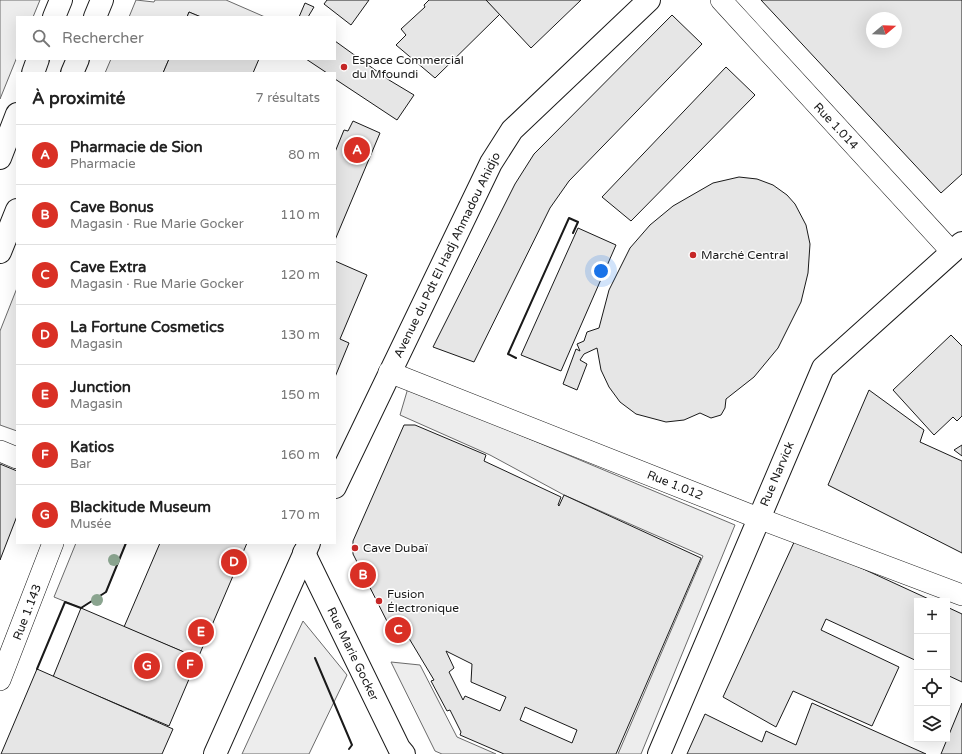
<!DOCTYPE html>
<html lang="fr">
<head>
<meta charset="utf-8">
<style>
	:root { --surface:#fff; --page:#f2f2f2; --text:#222; --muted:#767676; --line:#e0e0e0; --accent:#d93025 }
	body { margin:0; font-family:"Varela Round",sans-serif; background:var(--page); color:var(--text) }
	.controls { position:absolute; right:12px; bottom:12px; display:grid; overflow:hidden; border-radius:0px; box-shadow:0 4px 16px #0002 }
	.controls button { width:36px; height:36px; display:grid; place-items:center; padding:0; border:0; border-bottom:1px solid var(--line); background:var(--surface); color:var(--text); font:20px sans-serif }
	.compass { position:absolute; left:866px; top:12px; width:36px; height:36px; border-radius:50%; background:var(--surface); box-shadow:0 4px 16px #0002; rotate:71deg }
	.you { position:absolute; left:601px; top:271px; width:14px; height:14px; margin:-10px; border:3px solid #fff; border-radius:50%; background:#1a73e8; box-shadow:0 0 0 6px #1a73e833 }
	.badge { display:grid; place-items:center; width:26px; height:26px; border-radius:50%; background:var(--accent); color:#fff; font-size:13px; font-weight:700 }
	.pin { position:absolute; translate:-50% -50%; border:2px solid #fff; box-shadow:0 1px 4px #0006 }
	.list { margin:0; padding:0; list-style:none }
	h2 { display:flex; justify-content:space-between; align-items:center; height:52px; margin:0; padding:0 16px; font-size:17px }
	h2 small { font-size:13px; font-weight:400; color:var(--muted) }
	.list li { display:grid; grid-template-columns:26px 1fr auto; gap:12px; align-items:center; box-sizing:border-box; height:60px; padding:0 16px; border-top:1px solid var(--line) }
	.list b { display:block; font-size:15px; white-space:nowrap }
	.list p { margin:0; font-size:13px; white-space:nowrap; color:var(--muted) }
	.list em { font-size:13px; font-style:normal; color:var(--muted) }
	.icon { flex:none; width:22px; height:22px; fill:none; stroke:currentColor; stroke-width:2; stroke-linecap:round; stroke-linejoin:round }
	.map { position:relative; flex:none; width:962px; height:754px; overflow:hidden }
	.search { position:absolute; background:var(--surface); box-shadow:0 4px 16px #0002; left:16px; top:16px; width:320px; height:44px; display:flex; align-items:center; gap:10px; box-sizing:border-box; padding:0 14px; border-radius:0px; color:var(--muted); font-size:15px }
	.panel { position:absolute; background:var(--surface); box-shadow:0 4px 16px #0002; left:16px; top:72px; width:320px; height:472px; border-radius:0px }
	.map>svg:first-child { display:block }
</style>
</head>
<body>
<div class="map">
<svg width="962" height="754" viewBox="0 0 962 754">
	<rect width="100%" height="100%" fill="#fff"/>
	<!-- built -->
	<g fill="#ededed" stroke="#6a6a6a">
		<polygon points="0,0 40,0 33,17 17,17 17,57 0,99"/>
		<polygon points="136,0 154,2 155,0 226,0 265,17 201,17 189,12 187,17 129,17"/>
		<polygon points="111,59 169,59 163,73 105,73"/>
		<polygon points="17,288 17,431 0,425 0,331"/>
		<polygon points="408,388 735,525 641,754 618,754 703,556 564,495 490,455 400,415"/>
		<polygon points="76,543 126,543 106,592 81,608 54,597"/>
		<polygon points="303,621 347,675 309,754 242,754"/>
		<polygon points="391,662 420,665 457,737 496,754 442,754 435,751"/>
	</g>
	<!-- building -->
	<g fill="#e6e6e6" stroke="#1a1a1a" fill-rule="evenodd">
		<polygon points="327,0 369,0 351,25 324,4"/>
		<polygon points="429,0 486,0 500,14 435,78 396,45 406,35 401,29 425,7 424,5"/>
		<polygon points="486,0 581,0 531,48"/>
		<path d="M761,0h201v174l-21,19zM872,18h24v24h-24z"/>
		<polygon points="305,3 314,7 308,17 299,17"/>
		<polygon points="189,12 201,17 187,17"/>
		<polygon points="672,15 702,44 569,181 550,208 474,362 433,347 515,184 534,154"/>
		<polygon points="335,41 389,80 414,95 397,120 335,79 335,73 327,73 306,59 335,59"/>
		<polygon points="169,59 259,59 253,73 163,73"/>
		<polygon points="726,67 755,95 631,221 602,197"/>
		<polygon points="353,121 380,133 335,240 335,152 344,130 348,131"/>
		<polygon points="739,177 757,179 773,185 787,195 795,204 806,225 810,244 808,273 801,302 778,348 754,377 726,399 725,408 721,415 711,418 700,413 684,420 666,422 636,414 620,402 609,387 601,370 597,348 584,354 580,360 587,364 577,390 563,384 576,349 580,351 577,344 584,341 587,332 599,328 609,290 630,248 650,225 673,206 713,183"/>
		<polygon points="578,228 616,245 561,371 521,355"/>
		<polygon points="335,261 367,275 340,339 349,343 335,377"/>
		<polygon points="951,335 962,346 962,416 957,421 953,417 934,435 893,390"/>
		<polygon points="869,390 924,430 920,442 962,461 962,553 828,485"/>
		<path d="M404,425h11l71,30 -2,6 77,36 -3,8 1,1 5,-11 137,63 -85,196h-112l-44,-19 1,-3 -11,-22 -3,1 -16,-30 3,-1 -27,-45 -9,8 -45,-89v-13zM446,651l26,13 -1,18 35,15 -6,14 -35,-15 -2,4 -14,-28 5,-4zM525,707l52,23 -5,13 -52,-23z"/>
		<polygon points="962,445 962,456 954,450"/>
		<polygon points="0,464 17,471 17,516 0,560"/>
		<polygon points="796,538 933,601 917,601 917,661 826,619 821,630 899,667 872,726 793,691 776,727 723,697"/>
		<polygon points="160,543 247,543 198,658 124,627"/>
		<polygon points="947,607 962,614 962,682 947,675"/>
		<polygon points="81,608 198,658 169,726 53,677"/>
		<polygon points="37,669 173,729 162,754 1,754"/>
		<polygon points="812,703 926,754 687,754 705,714 762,742 766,731 796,745"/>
		<polygon points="962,703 962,754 941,754"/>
	</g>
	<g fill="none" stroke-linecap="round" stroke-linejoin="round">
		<!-- street casing -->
		<g stroke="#1a1a1a" stroke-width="22">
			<g id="street">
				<polyline points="721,0 952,252"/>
				<polyline points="389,372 758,518 962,595"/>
				<polyline points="0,451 17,458"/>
				<polyline points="0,680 53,543"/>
			</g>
		</g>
		<!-- secondary casing -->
		<g stroke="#1a1a1a" stroke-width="24">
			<g id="secondary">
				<polyline points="335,487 491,163 512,130 649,0"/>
				<polyline points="304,553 399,748 404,754"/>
				<polyline points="215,754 309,543"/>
				<polyline points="659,754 823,368 962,243"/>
			</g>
		</g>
		<!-- highway casing -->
		<g stroke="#1a1a1a" stroke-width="24">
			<g id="highway">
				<polyline points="54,17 61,0"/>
				<polyline points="95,17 102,0"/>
				<polyline points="33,73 38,59"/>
				<polyline points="72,73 78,59"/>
				<polyline points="0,158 17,114"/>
				<polyline points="0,252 17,210"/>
			</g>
		</g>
		<!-- street -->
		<use href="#street" stroke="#fff" stroke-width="21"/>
		<!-- secondary -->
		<use href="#secondary" stroke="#fff" stroke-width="22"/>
		<!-- highway -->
		<use href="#highway" stroke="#fff" stroke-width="22"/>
		<!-- wall -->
		<g stroke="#1a1a1a" stroke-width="2">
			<polyline points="516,358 508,354 569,218 578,222 573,233"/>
			<polyline points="315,658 352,745 349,749"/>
			<polyline points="37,669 65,602 81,608 106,592 126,543"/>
		</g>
	</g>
	<!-- trees -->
	<g fill="#8aa48f">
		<circle cx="114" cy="560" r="6"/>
		<circle cx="97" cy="600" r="6"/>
	</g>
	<!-- markers -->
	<g fill="#c62828" stroke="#fff" stroke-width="1.5">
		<circle cx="344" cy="67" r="4"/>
		<circle cx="693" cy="255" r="4"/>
		<circle cx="355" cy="548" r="4"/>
		<circle cx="379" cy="601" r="4"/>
	</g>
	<g text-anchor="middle" stroke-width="3" stroke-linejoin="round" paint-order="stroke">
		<!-- poi labels -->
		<g font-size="12" fill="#1a1a1a" stroke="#fff" text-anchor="start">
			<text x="352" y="64">Espace Commercial<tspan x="352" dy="14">du Mfoundi</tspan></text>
			<text x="701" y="259">Marché Central</text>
			<text x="363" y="552">Cave Dubaï</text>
			<text x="387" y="598">Fusion<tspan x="387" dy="14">Électronique</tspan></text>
		</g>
		<!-- street labels -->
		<g font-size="12" fill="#1a1a1a" stroke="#fff">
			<text transform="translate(836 126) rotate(47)" y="4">Rue 1.014</text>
			<text transform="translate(447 255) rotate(-64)" y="4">Avenue du Pdt El Hadj Ahmadou Ahidjo</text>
			<text transform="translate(777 474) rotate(-67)" y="4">Rue Narvick</text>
			<text transform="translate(675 485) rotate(22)" y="4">Rue 1.012</text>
			<text transform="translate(27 612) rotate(-69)" y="4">Rue 1.143</text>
			<text transform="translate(353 654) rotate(64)" y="4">Rue Marie Gocker</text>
		</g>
	</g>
</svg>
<div class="controls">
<button>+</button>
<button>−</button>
<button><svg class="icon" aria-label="locate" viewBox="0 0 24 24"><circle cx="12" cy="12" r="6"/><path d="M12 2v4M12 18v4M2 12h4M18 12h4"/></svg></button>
<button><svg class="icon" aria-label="layers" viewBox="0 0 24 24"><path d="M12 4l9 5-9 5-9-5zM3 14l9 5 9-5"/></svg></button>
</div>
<svg class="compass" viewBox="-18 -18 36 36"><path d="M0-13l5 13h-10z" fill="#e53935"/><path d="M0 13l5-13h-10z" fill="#767676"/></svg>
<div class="you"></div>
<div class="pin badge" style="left:357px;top:150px">A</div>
<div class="pin badge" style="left:363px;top:575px">B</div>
<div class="pin badge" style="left:398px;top:630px">C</div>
<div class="pin badge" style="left:234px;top:562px">D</div>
<div class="pin badge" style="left:201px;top:632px">E</div>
<div class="pin badge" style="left:190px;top:665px">F</div>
<div class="pin badge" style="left:147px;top:666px">G</div>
<div class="search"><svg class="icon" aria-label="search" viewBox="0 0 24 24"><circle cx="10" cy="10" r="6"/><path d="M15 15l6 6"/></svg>Rechercher</div>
<section class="panel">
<h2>À proximité<small>7 résultats</small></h2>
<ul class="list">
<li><span class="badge">A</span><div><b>Pharmacie de Sion</b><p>Pharmacie</p></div><em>80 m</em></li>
<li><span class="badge">B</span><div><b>Cave Bonus</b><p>Magasin · Rue Marie Gocker</p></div><em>110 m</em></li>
<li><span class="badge">C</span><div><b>Cave Extra</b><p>Magasin · Rue Marie Gocker</p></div><em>120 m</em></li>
<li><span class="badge">D</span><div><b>La Fortune Cosmetics</b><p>Magasin</p></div><em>130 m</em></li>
<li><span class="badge">E</span><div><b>Junction</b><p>Magasin</p></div><em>150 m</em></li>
<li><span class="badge">F</span><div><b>Katios</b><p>Bar</p></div><em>160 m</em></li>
<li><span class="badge">G</span><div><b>Blackitude Museum</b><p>Musée</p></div><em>170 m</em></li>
</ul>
</section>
</div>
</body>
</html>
